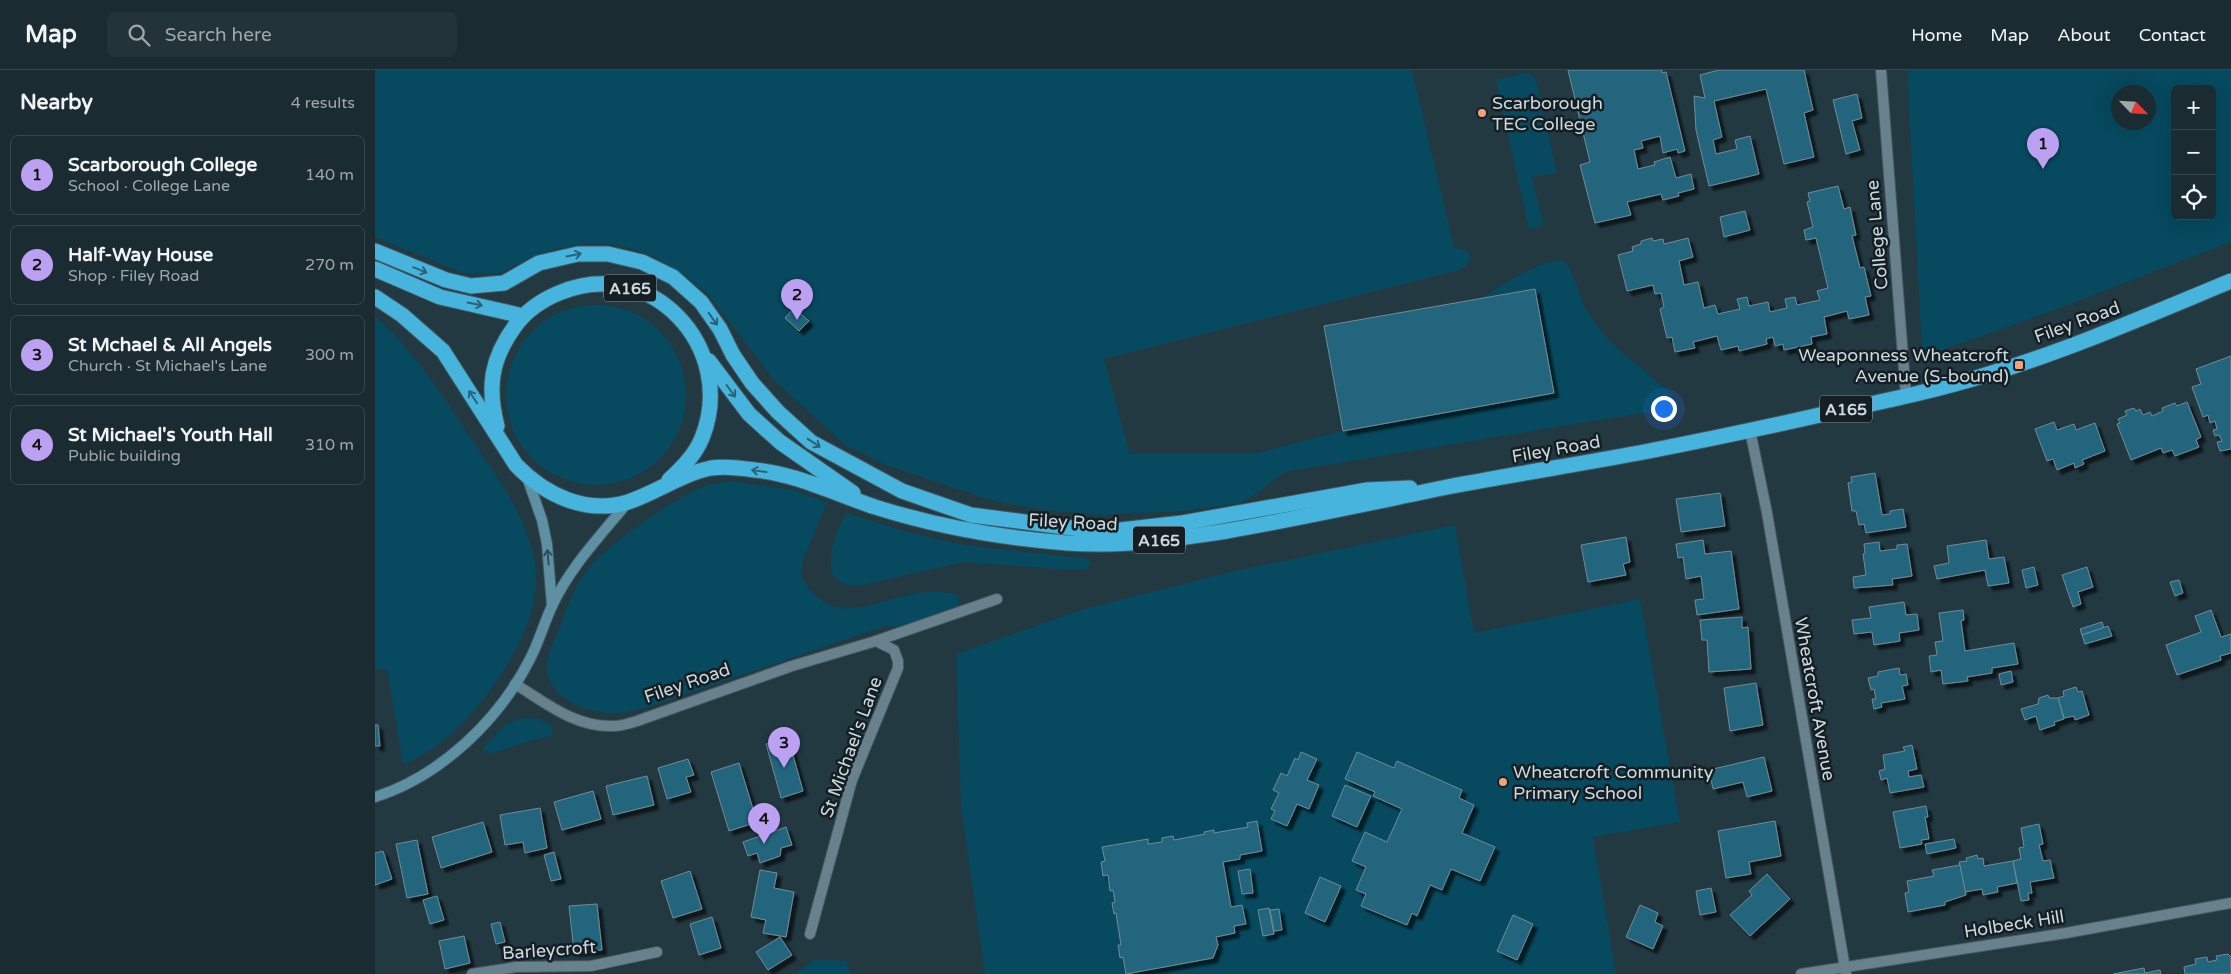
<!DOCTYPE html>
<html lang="en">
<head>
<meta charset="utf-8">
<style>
	:root { --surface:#1a2b32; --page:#23333a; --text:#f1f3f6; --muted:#9fa7ac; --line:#38474d; --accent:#bca0f2 }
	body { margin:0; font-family:"Varela Round",sans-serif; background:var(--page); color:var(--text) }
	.controls { position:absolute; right:15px; top:15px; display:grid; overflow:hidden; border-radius:8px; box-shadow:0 5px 20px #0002 }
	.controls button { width:45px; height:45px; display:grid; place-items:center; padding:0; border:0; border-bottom:1px solid var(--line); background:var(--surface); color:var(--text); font:25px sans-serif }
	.compass { position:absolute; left:1736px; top:15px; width:45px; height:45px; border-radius:50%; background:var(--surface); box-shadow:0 5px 20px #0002; rotate:115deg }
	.you { position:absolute; left:1288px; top:338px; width:18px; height:18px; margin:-12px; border:4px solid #fff; border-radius:50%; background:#1a73e8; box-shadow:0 0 0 8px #1a73e833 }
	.badge { display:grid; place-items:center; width:32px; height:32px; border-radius:50%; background:var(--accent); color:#111; font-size:16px; font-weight:700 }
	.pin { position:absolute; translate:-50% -41px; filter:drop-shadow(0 1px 2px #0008) }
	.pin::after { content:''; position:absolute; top:26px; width:18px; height:15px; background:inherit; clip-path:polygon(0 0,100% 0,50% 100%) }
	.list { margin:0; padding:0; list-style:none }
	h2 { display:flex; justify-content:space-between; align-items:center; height:65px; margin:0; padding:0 20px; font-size:21px }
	h2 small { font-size:16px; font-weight:400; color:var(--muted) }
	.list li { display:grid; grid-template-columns:32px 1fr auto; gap:15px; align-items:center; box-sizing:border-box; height:80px; margin:0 10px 10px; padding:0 10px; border:1px solid var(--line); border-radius:8px }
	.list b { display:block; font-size:19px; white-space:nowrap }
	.list p { margin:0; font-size:16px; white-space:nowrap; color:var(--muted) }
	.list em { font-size:16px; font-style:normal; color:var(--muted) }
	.icon { flex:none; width:28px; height:28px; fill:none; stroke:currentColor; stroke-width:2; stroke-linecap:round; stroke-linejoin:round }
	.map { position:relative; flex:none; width:1856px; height:904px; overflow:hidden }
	header { display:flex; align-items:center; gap:30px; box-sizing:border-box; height:70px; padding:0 25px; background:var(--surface); border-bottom:1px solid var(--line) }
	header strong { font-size:24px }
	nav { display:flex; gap:28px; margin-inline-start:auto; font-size:18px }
	.search { width:350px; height:45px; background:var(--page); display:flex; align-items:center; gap:12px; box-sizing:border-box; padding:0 18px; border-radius:8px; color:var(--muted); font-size:19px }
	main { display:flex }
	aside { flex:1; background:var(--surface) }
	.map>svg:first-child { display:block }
</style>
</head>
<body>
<header>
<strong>Map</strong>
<div class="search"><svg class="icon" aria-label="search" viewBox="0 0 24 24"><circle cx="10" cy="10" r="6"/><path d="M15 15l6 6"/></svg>Search here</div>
<nav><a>Home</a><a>Map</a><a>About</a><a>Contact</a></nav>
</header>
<main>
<aside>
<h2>Nearby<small>4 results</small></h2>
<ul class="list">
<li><span class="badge">1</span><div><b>Scarborough College</b><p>School · College Lane</p></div><em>140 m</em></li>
<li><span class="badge">2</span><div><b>Half-Way House</b><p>Shop · Filey Road</p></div><em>270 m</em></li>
<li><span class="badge">3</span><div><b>St Mchael &amp; All Angels</b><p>Church · St Michael's Lane</p></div><em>300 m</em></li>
<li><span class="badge">4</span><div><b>St Michael's Youth Hall</b><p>Public building</p></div><em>310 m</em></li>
</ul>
</aside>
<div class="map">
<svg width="1856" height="904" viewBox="0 0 1856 904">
	<defs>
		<filter id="shadow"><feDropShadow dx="4.5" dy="4.5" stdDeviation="1" flood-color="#0009"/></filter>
	</defs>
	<rect width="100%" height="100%" fill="#223942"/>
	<!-- green -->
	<g fill="#07495e" fill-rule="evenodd">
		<path d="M0,0h1037l42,177 15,5c3,11 -4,15 -13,19l-352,88 26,95h123l90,-23 211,-38 -19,-104 -53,9c25,-16 50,-34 80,-38l8,8 15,39 16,24 18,19 47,39 6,6 6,12 -393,65 -32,24 -13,7 -57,8 -83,4 -55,-5 -52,-9 -110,-37 -39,-20 -69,-63 -67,-87 -41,-30 -19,-10 -22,-7 -19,-3h-25l-30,6 -53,23h-36l-88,-36z"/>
		<path d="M1532,0h324v172l-179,69 -124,44 -6,-7zM1800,19h37v127h-37zM1744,22h30v30h-30z"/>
		<polygon points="1150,3 1155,4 1161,10 1182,103 1157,107 1169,155 1154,160 1121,10"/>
		<circle cx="221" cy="325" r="90"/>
		<path d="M0,246c38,34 66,77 94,119 27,41 64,88 67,139 2,40 -22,83 -45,115 -22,30 -52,62 -88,75l-16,-95 -12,1z"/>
		<path d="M357,411l65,10 30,12 -24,57 -2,17c35,59 78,17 130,15 9,0 18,0 26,3l3,4 -2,8 -4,3 -55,17 -14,-1 -243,83c-9,1 -18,4 -26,4 -26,1 -66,-13 -69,-43 -1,-14 8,-30 13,-43 7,-20 15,-41 28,-58 19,-24 89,-73 118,-83 8,-3 17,-3 26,-5z"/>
		<path d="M472,443l57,18 59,14 126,14 2,5 -5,5 -15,1 -106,-8 -103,23h-16l-13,-9c-7,-20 3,-45 14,-63z"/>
		<polygon points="1080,455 1099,563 1265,529 1305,752 1218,767 1241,904 610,904 586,736 581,584 709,539 855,502"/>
		<polygon points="146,648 164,649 176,655 178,663 176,665 117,683 108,681 108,678 130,655"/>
		<polygon points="439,890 472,891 475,904 420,904"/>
	</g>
	<!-- building -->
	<g fill="#21657d" stroke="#728b96" filter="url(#shadow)">
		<polygon points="1193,0 1287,0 1287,3 1291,2 1310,81 1303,83 1302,79 1288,83 1285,66 1266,71 1268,78 1259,80 1263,99 1280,95 1279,92 1295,87 1301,108 1316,104 1319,119 1303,123 1304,126 1288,130 1286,124 1252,132 1256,145 1220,153 1205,95 1215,92"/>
		<polygon points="1344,0 1429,0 1438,40 1429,43 1439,87 1409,94 1391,19 1339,31 1347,67 1338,70 1341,84 1362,79 1360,70 1375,66 1384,104 1334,116 1321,60 1319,26 1330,28 1325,5"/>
		<polygon points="1482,24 1487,48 1477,51 1485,80 1471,84 1458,30"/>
		<polygon points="1463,116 1469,139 1475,137 1481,165 1477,166 1485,198 1489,197 1496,226 1490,227 1494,245 1474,249 1472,241 1449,247 1452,264 1436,267 1437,274 1409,280 1408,274 1400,276 1398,267 1391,269 1392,274 1364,281 1363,276 1346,280 1342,266 1318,272 1320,278 1300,282 1297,267 1292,268 1285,239 1289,237 1286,223 1280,224 1278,215 1252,221 1243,185 1258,181 1257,177 1266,174 1266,171 1277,168 1278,171 1288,169 1289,174 1313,168 1318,187 1304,191 1309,215 1323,212 1329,238 1340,235 1343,244 1365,239 1362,229 1372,227 1374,236 1393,232 1395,242 1412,238 1410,229 1420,227 1422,235 1445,230 1442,221 1453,218 1441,168 1431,170 1429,160 1438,157 1432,132 1435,131 1433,123"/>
		<polygon points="1370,141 1375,160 1349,167 1345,147"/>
		<polygon points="1160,219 1179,323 968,361 949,256"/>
		<polygon points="419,238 434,251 424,261 410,248"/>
		<polygon points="1856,286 1856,379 1845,381 1842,372 1847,371 1844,365 1840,366 1838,360 1842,359 1840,351 1835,353 1833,345 1828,347 1817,317 1826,314 1821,299"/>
		<polygon points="1812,332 1826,367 1821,370 1824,377 1800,386 1797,380 1788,383 1786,378 1756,390 1742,354 1745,353 1743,349 1752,345 1750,341 1759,338 1761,341 1765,339 1768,345 1775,342 1777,346 1788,341 1787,338 1800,333 1802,336"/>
		<polygon points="1679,352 1682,360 1699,354 1701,360 1720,353 1730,381 1707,390 1709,394 1700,398 1699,393 1682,400 1678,389 1672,391 1660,359"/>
		<polygon points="1500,403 1507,445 1515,444 1515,441 1528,439 1531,457 1491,463 1489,454 1484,455 1481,441 1477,441 1473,413 1477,412 1476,407"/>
		<polygon points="1345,423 1350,456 1306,462 1301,429"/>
		<polygon points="1251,467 1255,492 1248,494 1251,505 1213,512 1206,475"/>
		<polygon points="1328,470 1330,484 1356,481 1364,539 1322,545 1320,530 1329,529 1326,506 1311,509 1308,487 1303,488 1301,474"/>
		<polygon points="1611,470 1614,489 1629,487 1634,513 1613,516 1610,500 1562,509 1559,496 1574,493 1572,476"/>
		<polygon points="1504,472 1505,481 1522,479 1522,475 1532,474 1537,506 1517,509 1518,515 1479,518 1478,507 1491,505 1488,484 1490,483 1489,474"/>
		<polygon points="1659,497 1663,515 1651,518 1647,500"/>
		<polygon points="1712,497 1718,517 1703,522 1706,534 1698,537 1687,505"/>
		<polygon points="1804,510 1808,523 1800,526 1795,512"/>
		<polygon points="1529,532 1531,545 1542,544 1544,560 1524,563 1525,571 1499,575 1497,562 1479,564 1477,550 1496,548 1494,537"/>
		<polygon points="1588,540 1589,550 1586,551 1590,581 1639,573 1643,594 1617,598 1617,603 1592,607 1593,611 1568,614 1566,600 1556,602 1554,586 1562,585 1560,572 1568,571 1564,543"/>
		<polygon points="1836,540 1846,567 1856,564 1856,583 1845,586 1846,590 1802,605 1791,575 1826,562 1820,546"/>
		<polygon points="1367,547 1367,558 1373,557 1376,599 1334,602 1332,570 1327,570 1325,550"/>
		<polygon points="1727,552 1729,558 1707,565 1705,559"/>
		<polygon points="1733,556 1737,566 1710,574 1707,565"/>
		<polygon points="1524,598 1525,605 1531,604 1533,615 1527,616 1530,629 1506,633 1507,637 1499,639 1497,629 1501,629 1499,619 1496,620 1493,608 1503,606 1503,602"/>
		<polygon points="1636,601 1638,612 1626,615 1624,604"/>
		<polygon points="1381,613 1388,655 1355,661 1349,618"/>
		<polygon points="1701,617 1703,622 1707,621 1714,645 1700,650 1699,646 1689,648 1683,628 1689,626 1688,621"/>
		<polygon points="1673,625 1674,628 1683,628 1689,649 1679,652 1680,655 1665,660 1661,646 1650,650 1646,639 1663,634 1664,628"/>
		<polygon points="0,655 3,655 5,676 0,676"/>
		<polygon points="413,667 428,721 406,728 391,674"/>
		<polygon points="1537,675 1542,699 1533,701 1534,707 1546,705 1549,717 1515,723 1512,708 1506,710 1504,701 1510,699 1508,685 1530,681 1528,677"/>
		<polygon points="926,682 942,689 932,710 944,715 934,739 922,734 912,756 896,749 900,741 896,739 904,723 898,720 906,703 912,706 920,688 923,690"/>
		<polygon points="982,682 1019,698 1022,691 1087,720 1084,728 1099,735 1087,763 1120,777 1105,811 1076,799 1067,820 1055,815 1042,846 1037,843 1032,855 986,836 991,824 981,820 991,797 977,791 990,762 1012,772 1027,739 998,726 1000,722 970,709"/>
		<polygon points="1389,687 1397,721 1372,727 1368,712 1338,719 1334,700"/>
		<polygon points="313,689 319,705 311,707 316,722 292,729 283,698"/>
		<polygon points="364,693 382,752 354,761 336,702"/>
		<polygon points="272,706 279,735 238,745 231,716"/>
		<polygon points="970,715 996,726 982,757 957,746"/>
		<polygon points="218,721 226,749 187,760 179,732"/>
		<polygon points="1551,736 1553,747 1550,747 1554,769 1546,770 1547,774 1525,778 1518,742"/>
		<polygon points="165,738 172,778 150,783 148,772 130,775 125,745"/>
		<polygon points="882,751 887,781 865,785 865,789 848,792 856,837 867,835 871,854 859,856 860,863 841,867 843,875 838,888 751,904 748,887 745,888 743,875 746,875 741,843 739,844 737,833 740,832 738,820 735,821 733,805 728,806 726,792 730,791 727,777 773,769 773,774 787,772 787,768 798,766 799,770 830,764 829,762 839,760 839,763 873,757 872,753"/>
		<polygon points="1400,751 1406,786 1374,792 1376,804 1351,808 1343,761"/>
		<polygon points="108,752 117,782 66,798 57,767"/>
		<polygon points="1664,754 1668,774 1664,775 1668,791 1675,790 1679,808 1655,812 1657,823 1653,823 1654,830 1646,831 1638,791 1646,789 1644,778 1649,777 1646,758"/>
		<polygon points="411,757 417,775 406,778 405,786 385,793 382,783 373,786 368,772"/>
		<polygon points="1579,769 1581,778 1552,784 1550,774"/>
		<polygon points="42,770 53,824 32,828 21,774"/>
		<polygon points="8,781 17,809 0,815 0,783"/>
		<polygon points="179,782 186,809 176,811 169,785"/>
		<polygon points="1602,785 1603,789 1608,788 1609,796 1638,791 1642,813 1622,817 1623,822 1608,825 1607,819 1590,822 1584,792 1592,791 1591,788"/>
		<polygon points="1585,795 1591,825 1570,832 1570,835 1533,842 1530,823 1534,822 1532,811 1559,806 1557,800"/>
		<polygon points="875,799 878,823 867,824 863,801"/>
		<polygon points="385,800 402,803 399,818 419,822 411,867 388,863 391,850 376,847"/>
		<polygon points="315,801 327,839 298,848 286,811"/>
		<polygon points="1392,804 1415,829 1375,866 1355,845 1377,825 1374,821"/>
		<polygon points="945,807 966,816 950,852 930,843"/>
		<polygon points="1336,818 1341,842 1325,845 1321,821"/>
		<polygon points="62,826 69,850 55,854 48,830"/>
		<polygon points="222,834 227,880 199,882 194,836"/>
		<polygon points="1265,835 1283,843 1280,852 1288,856 1278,879 1251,867"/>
		<polygon points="894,838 899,864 888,866 883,840"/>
		<polygon points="904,839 907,860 899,861 895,840"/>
		<polygon points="1138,845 1158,854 1142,890 1122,881"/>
		<polygon points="337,847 346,878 324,885 315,854"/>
		<polygon points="125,852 130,872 121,874 116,854"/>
		<polygon points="89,866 95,893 70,899 64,871"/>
		<polygon points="405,867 417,885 393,900 381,882"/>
		<polygon points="1853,884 1856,887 1856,904 1810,904 1809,897 1821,894 1820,889 1832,887 1833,892 1842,890 1841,886"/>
		<polygon points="1769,898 1770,903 1785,900 1786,904 1738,904"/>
	</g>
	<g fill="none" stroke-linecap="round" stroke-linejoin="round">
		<!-- street casing -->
		<g stroke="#445860" stroke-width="12">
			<g id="street">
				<polyline points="1506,0 1531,326"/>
				<polyline points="1375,360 1392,443 1471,904"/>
				<path d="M140,614c31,19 61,44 99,42 8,0 16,-3 23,-5l155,-55 84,-25 121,-42"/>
				<polyline points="435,864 477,710 523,598 523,591 519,580 501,571"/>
				<polyline points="97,904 141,897 216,896 282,882"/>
				<polyline points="1426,904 1691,863 1856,833"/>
			</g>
		</g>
		<!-- secondary casing -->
		<g stroke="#445860" stroke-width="12">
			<g id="secondary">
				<polyline points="152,407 167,450 172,474 177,536"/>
				<path d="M0,727c66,-21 124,-77 155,-138 9,-17 14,-36 22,-53 18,-39 49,-71 76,-104"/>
			</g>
		</g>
		<!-- highway casing -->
		<g stroke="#445860" stroke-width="17">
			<g id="highway">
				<polyline points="0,181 71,210 96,216 129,213 164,193 203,184 233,184 267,192 298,207 326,232 345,259 358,285 377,313 403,342 436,372 527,421 596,445 728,462 807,453 992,420 1035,418"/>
				<polyline points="0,199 65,227 148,246"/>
				<path d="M0,227l27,18 41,36 73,114c29,30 70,50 112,37 28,-9 53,-28 83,-34 13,-2 31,0 44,2 42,4 81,24 120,37 63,20 126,31 192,36 54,4 107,-4 160,-12 74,-13 147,-29 220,-44 67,-13 135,-23 202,-36 61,-12 123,-25 184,-39 52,-11 105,-22 156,-38 82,-25 162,-60 242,-93"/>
				<polyline points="334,291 374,344 405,372 478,423"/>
				<path d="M122,356c-10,-39 -6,-67 18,-100 11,-15 27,-26 44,-33 92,-39 179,55 143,145 -7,17 -20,30 -33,42"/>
			</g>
		</g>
		<!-- street -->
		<use href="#street" stroke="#69818c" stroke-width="10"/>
		<!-- secondary -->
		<use href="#secondary" stroke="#5e90a4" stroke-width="10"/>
		<!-- highway -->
		<use href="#highway" stroke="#46b4dc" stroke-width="15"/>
	</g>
	<!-- one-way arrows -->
	<defs><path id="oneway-shaft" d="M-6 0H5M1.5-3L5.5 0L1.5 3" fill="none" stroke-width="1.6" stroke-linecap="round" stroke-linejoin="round" transform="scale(1.25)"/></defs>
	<g stroke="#2b6276">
		<use href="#oneway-shaft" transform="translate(199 185) rotate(-11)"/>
		<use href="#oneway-shaft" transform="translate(45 200) rotate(22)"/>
		<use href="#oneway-shaft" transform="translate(100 234) rotate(12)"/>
		<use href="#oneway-shaft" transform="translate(338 249) rotate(55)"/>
		<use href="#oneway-shaft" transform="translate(356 321) rotate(53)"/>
		<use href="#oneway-shaft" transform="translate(98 327) rotate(-123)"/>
		<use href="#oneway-shaft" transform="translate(439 373) rotate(33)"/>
		<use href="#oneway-shaft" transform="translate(384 401) rotate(-172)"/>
	</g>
	<use stroke="#324c57" href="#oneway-shaft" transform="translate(173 487) rotate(-95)"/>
	<!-- markers -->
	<g fill="#f1a17c" stroke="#151f23" stroke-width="2">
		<circle cx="1107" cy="43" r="5"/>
		<rect x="1639" y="290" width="10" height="10" rx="2.5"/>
		<circle cx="1128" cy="712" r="5"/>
	</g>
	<g text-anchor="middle" stroke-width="5" stroke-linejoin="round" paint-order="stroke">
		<!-- shield labels -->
		<g fill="#151f23" stroke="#95a1a7" stroke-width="1">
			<rect x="229" y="204.5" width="52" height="27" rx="4"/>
			<rect x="1445" y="325.5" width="52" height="27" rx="4"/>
			<rect x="758" y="456.5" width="52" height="27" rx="4"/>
		</g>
		<g font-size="16" font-weight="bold" fill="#ccd9df">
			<text x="255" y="224">A165</text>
			<text x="1471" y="345">A165</text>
			<text x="784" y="476">A165</text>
		</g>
		<!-- poi labels -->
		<g font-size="18" fill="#ccd9df" stroke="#151f23" text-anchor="start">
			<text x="1117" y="39">Scarborough<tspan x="1117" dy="21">TEC College</tspan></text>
			<text x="1634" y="291" text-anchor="end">Weaponness Wheatcroft<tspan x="1634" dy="21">Avenue (S-bound)</tspan></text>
			<text x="1138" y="708">Wheatcroft Community<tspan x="1138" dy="21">Primary School</tspan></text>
		</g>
		<!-- street labels -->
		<g font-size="18" fill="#ccd9df" stroke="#151f23">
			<text transform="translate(1502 165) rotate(-95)" y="6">College Lane</text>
			<text transform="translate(1702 252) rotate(-20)" y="6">Filey Road</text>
			<text transform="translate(1181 379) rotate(-10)" y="6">Filey Road</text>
			<text transform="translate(698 452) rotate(3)" y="6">Filey Road</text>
			<text transform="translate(312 613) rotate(-19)" y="6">Filey Road</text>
			<text transform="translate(1440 629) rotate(80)" y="6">Wheatcroft Avenue</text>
			<text transform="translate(476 677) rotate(-70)" y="6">St Michael's Lane</text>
			<text transform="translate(1639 854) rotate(-9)" y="6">Holbeck Hill</text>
			<text transform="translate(174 880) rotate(-4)" y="6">Barleycroft</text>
		</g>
	</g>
</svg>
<div class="controls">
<button>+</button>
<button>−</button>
<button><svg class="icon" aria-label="locate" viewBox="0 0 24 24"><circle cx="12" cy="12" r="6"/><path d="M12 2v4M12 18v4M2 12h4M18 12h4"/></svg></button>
</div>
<svg class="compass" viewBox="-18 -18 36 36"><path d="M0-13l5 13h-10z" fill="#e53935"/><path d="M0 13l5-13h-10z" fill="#9fa7ac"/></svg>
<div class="you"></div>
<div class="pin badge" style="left:1668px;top:99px">1</div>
<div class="pin badge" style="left:422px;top:250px">2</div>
<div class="pin badge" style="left:409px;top:698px">3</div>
<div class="pin badge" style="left:389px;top:774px">4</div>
</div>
</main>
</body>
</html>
